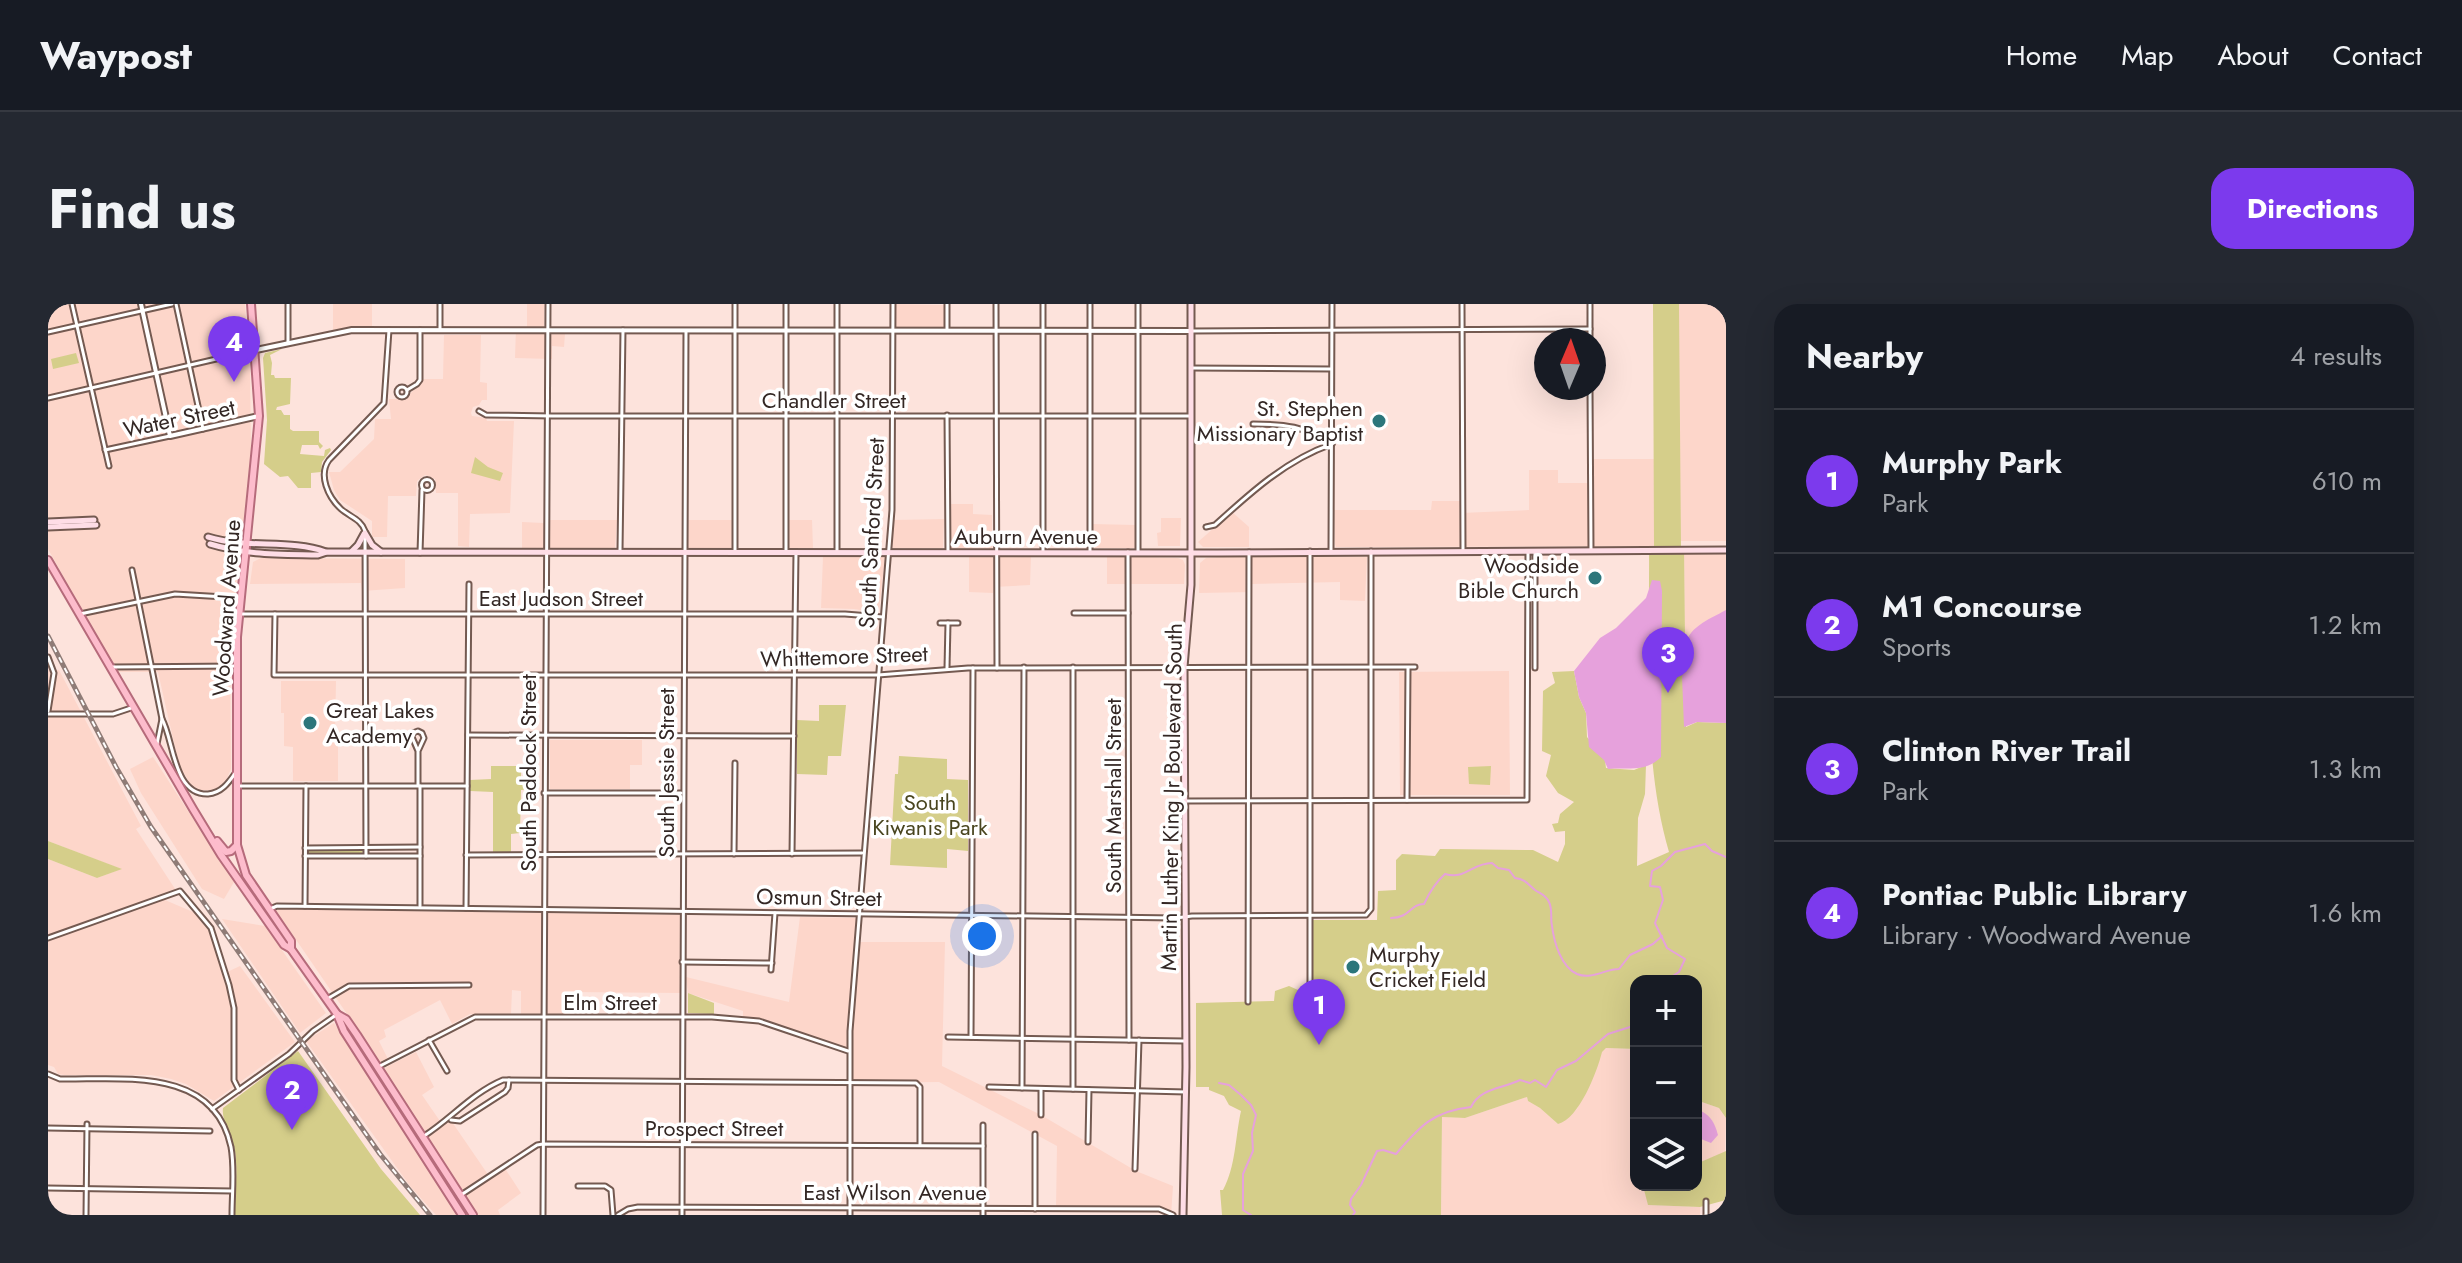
<!DOCTYPE html>
<html lang="en">
<head>
<meta charset="utf-8">
<style>
	:root { --surface:#171b24; --page:#242831; --text:#f1f3f6; --muted:#9ea1a6; --line:#363941; --accent:#7c3aed }
	body { margin:0; font-family:Jost,sans-serif; background:var(--page); color:var(--text) }
	.controls { position:absolute; right:24px; bottom:24px; display:grid; overflow:hidden; border-radius:16px; box-shadow:0 8px 32px #0002 }
	.controls button { width:72px; height:72px; display:grid; place-items:center; padding:0; border:0; border-bottom:2px solid var(--line); background:var(--surface); color:var(--text); font:40px sans-serif }
	.compass { position:absolute; left:1486px; top:24px; width:72px; height:72px; border-radius:50%; background:var(--surface); box-shadow:0 8px 32px #0002; rotate:2deg }
	.you { position:absolute; left:934px; top:632px; width:28px; height:28px; margin:-20px; border:6px solid #fff; border-radius:50%; background:#1a73e8; box-shadow:0 0 0 12px #1a73e833 }
	.badge { display:grid; place-items:center; width:52px; height:52px; border-radius:50%; background:var(--accent); color:#fff; font-size:26px; font-weight:700 }
	.pin { position:absolute; translate:-50% -66px; filter:drop-shadow(0 2px 4px #0008) }
	.pin::after { content:''; position:absolute; top:42px; width:28px; height:24px; background:inherit; clip-path:polygon(0 0,100% 0,50% 100%) }
	.list { margin:0; padding:0; list-style:none }
	h2 { display:flex; justify-content:space-between; align-items:center; height:104px; margin:0; padding:0 32px; font-size:34px }
	h2 small { font-size:26px; font-weight:400; color:var(--muted) }
	.list li { display:grid; grid-template-columns:52px 1fr auto; gap:24px; align-items:center; box-sizing:border-box; height:144px; padding:0 32px; border-top:2px solid var(--line) }
	.list b { display:block; font-size:30px; white-space:nowrap }
	.list p { margin:0; font-size:26px; white-space:nowrap; color:var(--muted) }
	.list em { font-size:26px; font-style:normal; color:var(--muted) }
	.icon { flex:none; width:44px; height:44px; fill:none; stroke:currentColor; stroke-width:2; stroke-linecap:round; stroke-linejoin:round }
	.map { position:relative; flex:none; width:1678px; height:911px; overflow:hidden; border-radius:24px }
	header { display:flex; align-items:center; gap:48px; box-sizing:border-box; height:112px; padding:0 40px; background:var(--surface); border-bottom:2px solid var(--line) }
	header strong { font-size:38px }
	nav { display:flex; gap:44px; margin-inline-start:auto; font-size:28px }
	.intro { display:flex; align-items:center; justify-content:space-between; box-sizing:border-box; height:192px; padding:0 48px }
	h1 { margin:0; font-size:56px }
	.button { padding:20px 36px; border-radius:24px; background:var(--accent); color:#fff; font-size:28px; font-weight:700 }
	main { display:flex; gap:48px; padding:0 48px }
	aside { flex:1; background:var(--surface); border-radius:24px; box-shadow:0 8px 32px #0002 }
	.map>svg:first-child { display:block }
</style>
</head>
<body>
<header>
<strong>Waypost</strong>
<nav><a>Home</a><a>Map</a><a>About</a><a>Contact</a></nav>
</header>
<div class="intro"><h1>Find us</h1><a class="button">Directions</a></div>
<main>
<div class="map">
<svg width="1678" height="911" viewBox="0 0 1678 911">
	<rect width="100%" height="100%" fill="#fde3dc"/>
	<!-- built -->
	<g fill="#fdd6ca">
		<polygon points="0,0 197,0 202,65 203,152 182,337 183,465 178,477 168,486 152,486 143,481 131,461 110,368 69,368 0,245"/>
		<polygon points="285,0 324,0 324,23 285,26"/>
		<polygon points="479,0 496,0 496,29 517,30 516,43 504,42 504,55 467,54 468,24 479,23"/>
		<polygon points="846,0 896,1 896,24 846,24"/>
		<polygon points="1631,0 1678,0 1678,237 1630,237"/>
		<polygon points="396,31 433,31 432,78 439,79 439,96 434,96 431,101 425,103 423,109 424,112 438,114 439,117 466,117 462,209 422,210 421,243 410,242 410,189 388,189 387,175 377,171 369,177 368,192 340,192 339,233 324,233 324,217 292,196 286,186 281,168 292,168 326,135 327,115 343,115 341,95 357,95 376,75 395,75"/>
		<polygon points="1545,155 1606,155 1606,242 1288,243 1287,240 1286,206 1383,206 1384,197 1412,197 1413,209 1481,206 1481,166 1510,166 1510,179 1545,179"/>
		<polygon points="903,200 925,200 925,210 944,211 944,244 902,244"/>
		<polygon points="1184,208 1201,223 1201,243 1155,243 1150,238"/>
		<polygon points="1113,214 1133,214 1132,242 1110,242 1109,229 1113,228"/>
		<polygon points="896,215 895,244 845,244 843,241 846,216"/>
		<polygon points="502,216 569,216 567,245 474,245 474,218 495,219"/>
		<rect x="640" y="216" width="44" height="29"/>
		<polygon points="740,216 764,216 765,244 740,244"/>
		<polygon points="1044,220 1087,221 1087,244 1044,244"/>
		<polygon points="1636,250 1678,250 1678,321 1637,341"/>
		<polygon points="921,251 983,252 982,281 946,283 945,289 921,288"/>
		<polygon points="837,252 831,309 806,305 773,304 775,253"/>
		<polygon points="1059,252 1130,254 1135,256 1137,261 1136,280 1059,280"/>
		<polygon points="1193,252 1319,253 1317,297 1292,296 1292,278 1204,280 1204,288 1151,289 1152,259 1158,254"/>
		<polygon points="213,254 357,255 357,284 314,287 313,279 202,280 205,258"/>
		<polygon points="0,366 11,366 93,522 88,525 131,591 117,596 145,608 159,621 175,670 192,662 247,738 166,797 138,780 123,775 103,771 17,771 10,770 6,763 0,761 0,555 49,574 73,565 0,537"/>
		<polygon points="1461,367 1462,491 1352,491 1351,368"/>
		<polygon points="233,377 288,377 287,429 290,429 290,477 245,477 245,443 236,442 236,409 233,409"/>
		<polygon points="502,436 594,436 594,461 582,461 582,485 502,485"/>
		<polygon points="105,453 186,578 176,595 154,585 93,489 82,465"/>
		<polygon points="227,605 634,611 634,689 522,688 522,714 473,713 473,687 464,686 463,710 422,710 404,720 392,696 336,726 338,733 331,737 341,757 334,761"/>
		<polygon points="752,613 810,614 810,638 897,638 894,762 993,811 1088,867 1125,882 1123,911 1115,907 1008,905 1009,842 891,778 802,779 803,748 712,718 695,716 695,707 640,689 638,673 741,698"/>
		<polygon points="174,615 217,622 278,709 252,729"/>
		<polygon points="286,719 405,903 409,911 388,911 362,882 258,737"/>
		<polygon points="1558,744 1588,745 1588,881 1598,881 1595,882 1601,901 1652,903 1652,911 1393,911 1394,813 1417,814 1479,793 1480,797 1492,804 1510,820 1529,805 1553,748"/>
		<polygon points="368,748 386,783 374,791 394,820 404,818 441,872 456,863 473,889 450,906 452,911 428,911 334,765"/>
		<polygon points="1648,796 1671,804 1678,814 1677,848 1648,860"/>
	</g>
	<!-- green -->
	<g fill="#d5ce8a">
		<path d="M1605,0h26l2,242h3l2,181 11,-5 29,1v395l-7,-10 -23,-8v-119h-60v68l-30,-1 -4,4c-5,20 -23,67 -44,72l-18,-16 -12,-7 -1,-4 -62,21 -23,-1 -1,98h-219l-2,-25h3c13,-24 12,-52 18,-79l-12,-6 -5,-9 -15,-6v-3h-13v-84l78,-2 1,-10 14,-5 9,4 11,10h4v-80h64l1,-29 18,-1v-30l6,-6 33,2 5,-7 93,1 25,12 7,-18v-13l-10,1 -3,-8 6,-1 2,-9 14,-12 -16,-9 -12,-17 5,-21 -9,-4 1,-60 12,-8 -3,-11 22,-1 5,26 7,16 1,24 18,23 1,8 28,2 12,-5 -1,29 -7,24 -1,48 32,-14c-28,-96 -19,-206 -20,-306h5z"/>
		<polygon points="234,45 222,51 224,59 223,71 226,71 227,74 243,74 242,100 229,103 228,106 233,106 236,111 242,111 242,125 245,127 271,127 271,138 275,142 272,145 270,141 254,141 252,150 276,152 277,146 282,144 283,146 274,158 273,168 263,169 263,184 250,184 240,172 232,173 216,160 219,116 215,54 217,49"/>
		<polygon points="28,49 31,59 5,65 3,55"/>
		<polygon points="427,153 440,163 455,169 452,177 423,169"/>
		<polygon points="771,401 798,401 793,452 780,452 779,471 749,470 749,416 771,417"/>
		<polygon points="851,452 899,455 899,475 920,476 920,547 899,545 899,564 842,561 847,470 850,470"/>
		<polygon points="443,462 473,462 473,477 490,478 490,485 473,486 472,529 463,530 463,548 445,548 445,488 422,487 422,476 443,475"/>
		<polygon points="1443,462 1442,481 1421,480 1420,463"/>
		<polygon points="0,537 74,565 49,574 0,555"/>
		<polygon points="312,545 315,547 313,550 262,550 260,548 262,546"/>
		<polygon points="640,689 666,699 666,710 640,709"/>
		<path d="M250,747l83,118 39,46h-186c1,-21 4,-44 1,-64 -2,-14 -14,-30 -12,-43z"/>
		<polygon points="1678,847 1678,896 1652,903 1600,901 1595,882 1648,881 1648,860"/>
	</g>
	<!-- water -->
	<g fill="#e6a1dc">
		<path d="M1604,276l8,1 2,10 -1,166c-16,16 -33,10 -53,12l-4,-9 -15,-13 -3,-34 -7,-16 -5,-26 26,-33 16,-10 30,-30z"/>
		<path d="M1678,306v113l-29,-1 -13,5 -2,-51c4,-8 1,-16 2,-26 3,-23 24,-30 42,-40z"/>
		<path d="M1648,805c14,5 18,12 22,26l-7,8 -15,-6z"/>
	</g>
	<g fill="none" stroke-linecap="round" stroke-linejoin="round">
		<!-- stream -->
		<g stroke="#e6a1dc" stroke-width="2">
			<path d="M1343,614c19,0 19,-14 33,-14 5,-11 12,-22 21,-30 21,6 27,-11 47,-11l6,5 11,2 6,8c10,1 13,6 20,12 6,4 11,5 14,12 4,8 1,16 3,24 2,16 9,41 25,48 15,6 28,-5 42,-5l11,-14 23,-11 9,-8"/>
			<polyline points="1617,677 1631,668 1637,655 1619,644 1607,619 1615,596 1612,583 1602,582 1604,567 1613,562 1627,548 1657,540 1664,547 1678,553"/>
			<polyline points="1171,779 1181,781 1193,791 1203,801 1208,811 1204,829 1205,847 1195,870 1195,906 1203,911"/>
			<path d="M1305,911l2,-3 -5,-7 1,-6 10,-14 16,-34 6,-1 13,4c23,-27 37,-43 75,-47 9,-19 31,-18 49,-27l10,3 5,-3 11,7 11,-17 19,-9 32,-27 22,-7 6,-4"/>
		</g>
		<!-- minor casing -->
		<g stroke="#745a51" stroke-width="7">
			<g id="minor">
				<polyline points="24,0 61,162"/>
				<polyline points="128,0 155,125"/>
				<polyline points="240,0 240,39"/>
				<polyline points="899,0 899,26"/>
				<polyline points="948,0 949,364"/>
				<polyline points="1414,0 1415,247"/>
				<polyline points="1542,0 1542,36"/>
				<polyline points="392,26 392,0"/>
				<polyline points="1143,27 1542,25"/>
				<polyline points="0,28 124,0"/>
				<polyline points="1143,64 1283,65"/>
				<circle cx="354" cy="88" r="5"/>
				<polyline points="1542,84 1543,246"/>
				<polyline points="359,86 369,80 372,76 372,26"/>
				<polyline points="0,94 207,46"/>
				<polyline points="431,107 438,111 504,112 1142,112"/>
				<polyline points="899,111 900,248"/>
				<path d="M1205,120c32,0 51,2 79,20"/>
				<polyline points="57,146 122,132"/>
				<circle cx="379" cy="181" r="5.5"/>
				<path d="M1158,223l9,-2c35,-32 71,-65 117,-81"/>
				<polyline points="572,247 575,26"/>
				<polyline points="1283,247 1284,0"/>
				<polyline points="687,248 687,0"/>
				<polyline points="738,248 738,0"/>
				<polyline points="789,248 789,0"/>
				<polyline points="995,248 995,0"/>
				<polyline points="1042,248 1042,0"/>
				<polyline points="1080,248 1081,736"/>
				<polyline points="1090,248 1090,0"/>
				<polyline points="372,249 374,186"/>
				<polyline points="84,266 114,415 109,440"/>
				<polyline points="1026,309 1080,309"/>
				<polyline points="32,310 127,290 193,294"/>
				<polyline points="191,310 797,310 835,313"/>
				<polyline points="227,310 226,371 830,371 920,364 1367,363"/>
				<polyline points="892,319 910,319"/>
				<polyline points="0,353 6,369 0,407"/>
				<polyline points="65,363 189,362"/>
				<polyline points="899,364 900,319"/>
				<polyline points="1487,364 1487,248"/>
				<polyline points="0,410 65,410 83,404"/>
				<path d="M114,415c12,21 11,76 46,75 14,-1 21,-12 28,-22"/>
				<polyline points="420,431 746,432"/>
				<polyline points="370,481 370,447 376,434 374,429 370,427 365,429 364,433 370,447"/>
				<polyline points="190,482 419,482"/>
				<polyline points="496,489 633,489"/>
				<polyline points="1359,496 1360,364"/>
				<polyline points="1137,497 1479,496 1480,247"/>
				<polyline points="257,544 372,543"/>
				<polyline points="686,550 687,459"/>
				<polyline points="744,550 748,249"/>
				<polyline points="418,551 814,549"/>
				<polyline points="257,552 372,552"/>
				<path d="M318,552l-1,-325c-4,-12 -15,-14 -24,-22 -13,-12 -23,-34 -12,-49l55,-57 5,-73"/>
				<polyline points="257,602 258,482"/>
				<polyline points="372,602 372,482"/>
				<polyline points="418,604 421,280"/>
				<polyline points="222,605 229,602 1128,614 1144,612 1318,611 1323,605 1323,247"/>
				<polyline points="0,634 132,587 163,624 181,681 186,704 186,776 191,786"/>
				<polyline points="634,658 724,659"/>
				<polyline points="723,666 727,609"/>
				<polyline points="279,695 301,682 421,681"/>
				<polyline points="1262,695 1262,247"/>
				<polyline points="1200,698 1201,248"/>
				<polyline points="900,733 1136,737"/>
				<polyline points="923,733 925,364"/>
				<polyline points="381,736 399,767"/>
				<polyline points="330,763 427,713 664,713 711,717 800,747"/>
				<path d="M0,770l12,5c63,1 154,-13 171,68 4,22 1,46 1,68"/>
				<polyline points="941,783 1138,788"/>
				<polyline points="974,784 976,363"/>
				<polyline points="1025,785 1025,363"/>
				<polyline points="164,805 241,750 265,727 288,711"/>
				<polyline points="993,811 993,785"/>
				<polyline points="403,816 412,817 457,788 460,784 461,776"/>
				<polyline points="0,824 162,827"/>
				<path d="M376,832c27,-17 48,-43 79,-56l413,3 4,4v58"/>
				<polyline points="1040,838 1041,786"/>
				<polyline points="1087,865 1091,736"/>
				<polyline points="530,882 557,882 563,886 565,911"/>
				<polyline points="0,884 184,887"/>
				<polyline points="413,891 489,841 495,840 935,842"/>
				<polyline points="987,905 987,830"/>
				<polyline points="38,911 39,820"/>
				<polyline points="495,911 500,0"/>
				<polyline points="570,911 580,905 590,903 1111,905 1125,911"/>
				<polyline points="634,911 638,27"/>
				<polyline points="802,911 802,727 844,206 845,0"/>
				<polyline points="935,911 935,821"/>
				<polyline points="1658,911 1658,897"/>
			</g>
		</g>
		<!-- tertiary casing -->
		<g stroke="#745a51" stroke-width="8">
			<g id="tertiary">
				<polyline points="93,0 122,132 211,112"/>
				<polyline points="208,46 304,26 1143,27"/>
			</g>
		</g>
		<!-- secondary casing -->
		<g stroke="#745a51" stroke-width="9">
			<g id="secondary">
				<polyline points="0,218 46,216"/>
				<polyline points="0,223 48,221"/>
				<polyline points="317,229 324,241 333,248"/>
				<path d="M160,233c39,12 82,2 118,15"/>
				<path d="M162,240c36,11 70,10 108,11l9,-3 890,1 509,-3"/>
				<polyline points="304,247 310,241 316,230"/>
				<polyline points="1135,911 1138,763 1136,363 1143,281 1143,0"/>
			</g>
		</g>
		<!-- primary casing -->
		<g stroke="#b66b7b" stroke-width="10">
			<g id="primary">
				<polyline points="203,0 211,112 189,333 189,541 198,571 243,637 243,645"/>
				<polyline points="0,256 145,505 173,551 236,641 243,645 289,710 296,727 414,911"/>
				<polyline points="169,537 178,548 183,547 189,541"/>
				<polyline points="289,710 298,715 309,731 425,911"/>
			</g>
		</g>
		<!-- minor -->
		<use href="#minor" stroke="#fff" stroke-width="3"/>
		<!-- tertiary -->
		<use href="#tertiary" stroke="#fff" stroke-width="4"/>
		<!-- secondary -->
		<use href="#secondary" stroke="#fedde6" stroke-width="5"/>
		<!-- primary -->
		<use href="#primary" stroke="#fdbccc" stroke-width="6"/>
		<!-- rail casing -->
		<g stroke="#8f7c77" stroke-width="5">
			<polyline id="rail" points="0,332 68,463 103,523 332,850 382,911"/>
		</g>
		<!-- rail -->
		<use href="#rail" stroke="#fff" stroke-width="2" stroke-dasharray="6" stroke-linecap="butt"/>
	</g>
	<!-- markers -->
	<g fill="#2c767b" stroke="#fff" stroke-width="3">
		<circle cx="1331" cy="117" r="8"/>
		<circle cx="1547" cy="274" r="8"/>
		<circle cx="262" cy="419" r="8"/>
		<circle cx="1305" cy="663" r="8"/>
	</g>
	<g text-anchor="middle" stroke-width="7" stroke-linejoin="round" paint-order="stroke">
		<!-- street labels -->
		<g font-size="22" fill="#332724" stroke="#fff">
			<text x="786" y="104">Chandler Street</text>
			<text transform="translate(131 114) rotate(-12)" y="8">Water Street</text>
			<text transform="translate(823 229) rotate(-87)" y="8">South Sanford Street</text>
			<text x="978" y="240">Auburn Avenue</text>
			<text x="513" y="302">East Judson Street</text>
			<text transform="translate(178 304) rotate(-86)" y="8">Woodward Avenue</text>
			<text transform="translate(796 352) rotate(-2)" y="8">Whittemore Street</text>
			<text transform="translate(480 469) rotate(-90)" y="8">South Paddock Street</text>
			<text transform="translate(618 469) rotate(-90)" y="8">South Jessie Street</text>
			<text transform="translate(1065 492) rotate(-90)" y="8">South Marshall Street</text>
			<text transform="translate(1123 493) rotate(-89)" y="8">Martin Luther King Jr Boulevard South</text>
			<text transform="translate(771 593) rotate(1)" y="8">Osmun Street</text>
			<text x="562" y="706">Elm Street</text>
			<text x="666" y="832">Prospect Street</text>
			<text x="847" y="896">East Wilson Avenue</text>
		</g>
		<!-- poi labels -->
		<g font-size="22" fill="#332724" stroke="#fff" text-anchor="end">
			<text x="1315" y="112">St. Stephen<tspan x="1315" dy="25">Missionary Baptist</tspan></text>
			<text x="1531" y="269">Woodside<tspan x="1531" dy="25">Bible Church</tspan></text>
			<text x="278" y="414" text-anchor="start">Great Lakes<tspan x="278" dy="25">Academy</tspan></text>
			<text x="1321" y="658" text-anchor="start">Murphy<tspan x="1321" dy="25">Cricket Field</tspan></text>
		</g>
		<!-- park labels -->
		<g font-size="22" fill="#49451f" stroke="#fff">
			<text x="882" y="506">South<tspan x="882" dy="25">Kiwanis Park</tspan></text>
		</g>
	</g>
</svg>
<div class="controls">
<button>+</button>
<button>−</button>
<button><svg class="icon" aria-label="layers" viewBox="0 0 24 24"><path d="M12 4l9 5-9 5-9-5zM3 14l9 5 9-5"/></svg></button>
</div>
<svg class="compass" viewBox="-18 -18 36 36"><path d="M0-13l5 13h-10z" fill="#e53935"/><path d="M0 13l5-13h-10z" fill="#9ea1a6"/></svg>
<div class="you"></div>
<div class="pin badge" style="left:1271px;top:741px">1</div>
<div class="pin badge" style="left:244px;top:826px">2</div>
<div class="pin badge" style="left:1620px;top:389px">3</div>
<div class="pin badge" style="left:186px;top:78px">4</div>
</div>
<aside>
<h2>Nearby<small>4 results</small></h2>
<ul class="list">
<li><span class="badge">1</span><div><b>Murphy Park</b><p>Park</p></div><em>610 m</em></li>
<li><span class="badge">2</span><div><b>M1 Concourse</b><p>Sports</p></div><em>1.2 km</em></li>
<li><span class="badge">3</span><div><b>Clinton River Trail</b><p>Park</p></div><em>1.3 km</em></li>
<li><span class="badge">4</span><div><b>Pontiac Public Library</b><p>Library · Woodward Avenue</p></div><em>1.6 km</em></li>
</ul>
</aside>
</main>
</body>
</html>
